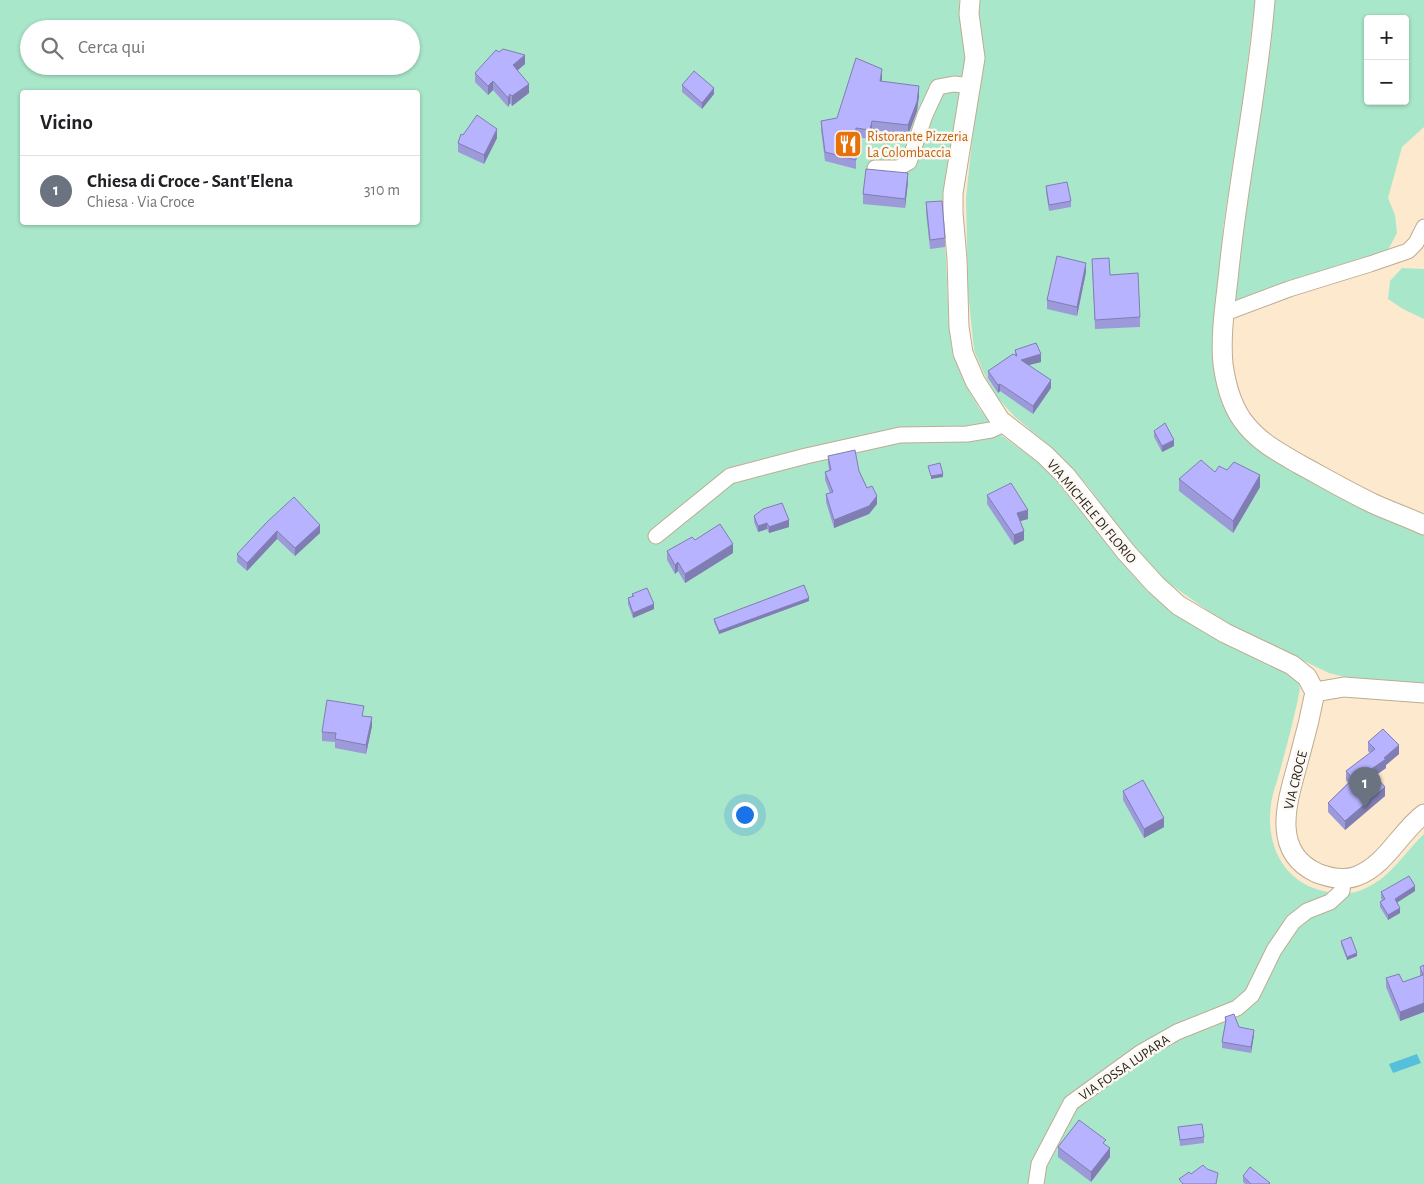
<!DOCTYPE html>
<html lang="it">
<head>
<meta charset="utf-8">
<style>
	:root { --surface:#fff; --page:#f6f6f6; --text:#202124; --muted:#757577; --line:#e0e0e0; --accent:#1a73e8 }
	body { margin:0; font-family:"Alegreya Sans",sans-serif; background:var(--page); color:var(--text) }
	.controls { position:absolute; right:15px; top:15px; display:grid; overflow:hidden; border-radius:5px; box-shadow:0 1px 4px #0004 }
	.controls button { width:45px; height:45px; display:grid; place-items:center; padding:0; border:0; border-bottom:1px solid var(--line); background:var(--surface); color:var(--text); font:25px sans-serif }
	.you { position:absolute; left:744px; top:814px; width:18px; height:18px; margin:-12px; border:4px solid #fff; border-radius:50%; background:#1a73e8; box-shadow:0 0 0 8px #1a73e833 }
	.badge { display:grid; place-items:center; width:32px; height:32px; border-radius:50%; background:var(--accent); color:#fff; font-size:16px; font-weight:700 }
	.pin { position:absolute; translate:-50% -41px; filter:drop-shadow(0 1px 2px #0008) }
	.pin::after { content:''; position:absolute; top:26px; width:18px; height:15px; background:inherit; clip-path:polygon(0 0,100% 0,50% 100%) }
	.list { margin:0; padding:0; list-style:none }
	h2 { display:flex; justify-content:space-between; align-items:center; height:65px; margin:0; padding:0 20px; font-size:21px }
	h2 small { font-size:16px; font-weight:400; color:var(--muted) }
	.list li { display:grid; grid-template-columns:32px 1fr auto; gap:15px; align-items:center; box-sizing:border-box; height:70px; padding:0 20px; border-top:1px solid var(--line) }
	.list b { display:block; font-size:19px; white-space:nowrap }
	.list p { margin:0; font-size:16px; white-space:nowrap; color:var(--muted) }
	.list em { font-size:16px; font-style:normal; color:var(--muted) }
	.icon { flex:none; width:28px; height:28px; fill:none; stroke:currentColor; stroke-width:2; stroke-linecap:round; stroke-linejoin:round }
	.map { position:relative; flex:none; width:1424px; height:1184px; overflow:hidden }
	.search { position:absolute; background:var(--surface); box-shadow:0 1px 4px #0004; left:20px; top:20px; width:400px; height:55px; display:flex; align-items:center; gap:12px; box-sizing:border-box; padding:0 18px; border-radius:28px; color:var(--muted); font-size:19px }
	.panel { position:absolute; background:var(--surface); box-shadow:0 1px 4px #0004; left:20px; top:90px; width:400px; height:135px; border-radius:5px }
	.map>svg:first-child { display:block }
</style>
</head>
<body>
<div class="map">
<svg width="1424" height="1184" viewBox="0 0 1424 1184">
	<rect width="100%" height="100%" fill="#fce9ce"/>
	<!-- green -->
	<g fill="#a9e7ca" fill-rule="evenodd">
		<path d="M0,0h959v15l6,43 -22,135 -1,20 4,46 3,69 4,28 13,30 13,22 18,24 42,31 19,20 60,75 29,33 25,22 49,29 65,31 13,10 1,6c-5,26 -12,52 -19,78 -3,12 -8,24 -10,37 -6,41 13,81 57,88 13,2 25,3 38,-4 27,-13 37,-34 58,-54v350h-1424zM29,29h382v37h-382zM22,92h396v130h-396z"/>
		<polygon points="976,0 1255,0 1244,93 1223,228 1216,377 1299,472 1411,530 1424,533 1424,684 1368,683 1329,673 1227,624 1167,582 1131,544 1087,485 1052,448 1015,417 992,392 974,350 968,292 966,198 979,74"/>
		<path d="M1272,0h152v127l-22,20 -14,51 7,17 2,18 -17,32 -113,41 -35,7zM1368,19h37v82h-37z"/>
		<polygon points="1402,268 1424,269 1424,319 1403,309 1388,299 1390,281"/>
	</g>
	<!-- water -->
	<polygon fill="#54c0dc" points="1417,1054 1421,1063 1393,1073 1389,1064"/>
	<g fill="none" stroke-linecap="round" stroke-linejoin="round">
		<!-- minor casing -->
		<g stroke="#beac92" stroke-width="17">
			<g id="minor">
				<polyline points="875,168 898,168 909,162 925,115 938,87 954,84 972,86"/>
				<polyline points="1225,313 1289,289 1370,264 1408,251 1416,243 1424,227"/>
				<polyline points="656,536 730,476 806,456 900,435 967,434 991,430 1004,424"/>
				<polyline points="1036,1184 1039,1164 1071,1103 1140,1053 1177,1032 1237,1008 1252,995 1274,950 1293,922 1307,911 1330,902 1342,891 1343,879"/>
			</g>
		</g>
		<!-- tertiary casing -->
		<g stroke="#beac92" stroke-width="21">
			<g id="tertiary">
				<polyline points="970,0 969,14 975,58 953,193 953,213 957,259 959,327 963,353 975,381 1000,420 1045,455 1066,476 1126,552 1155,584 1178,605 1225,633 1292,665 1307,677 1315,692"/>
				<path d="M1265,0c-7,90 -27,179 -36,270 -3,30 -9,63 -6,94 3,22 9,45 24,62 14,17 33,27 52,38 24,13 48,27 73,39 17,8 35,14 52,22"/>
				<path d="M1315,692c-4,21 -9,42 -15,63 -10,39 -33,95 17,118 13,5 27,8 40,3 29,-11 43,-44 67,-62"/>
				<polyline points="1315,692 1344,687 1424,693"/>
			</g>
		</g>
		<!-- minor -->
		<use href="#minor" stroke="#fff" stroke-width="15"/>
		<!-- tertiary -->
		<use href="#tertiary" stroke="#fff" stroke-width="19"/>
	</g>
	<!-- wall -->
	<g fill="#9d9ada">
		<polygon points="499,52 525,64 517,71 529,93 512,106 510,103 508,107 493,90 488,95 475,82 475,73"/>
		<polygon points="882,78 882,82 919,96 917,111 908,135 872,130 870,139 856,137 856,169 825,161 821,130 821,121 837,118"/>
		<polygon points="682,85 714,94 702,109 682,92"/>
		<polygon points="497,138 484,164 458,152 458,143"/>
		<polygon points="908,182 905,208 863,204 863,194"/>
		<polygon points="1046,186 1071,201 1071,207 1049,211 1046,192"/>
		<polygon points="926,202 945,238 945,247 930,249 926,212"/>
		<polygon points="1092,259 1110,275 1140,317 1140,327 1095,329"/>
		<polygon points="1086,272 1077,316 1047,309 1047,300"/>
		<polygon points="1015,350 1041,362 1029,365 1051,388 1033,414 1000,391 998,393 988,378 988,371 1015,355"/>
		<polygon points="1154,431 1174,446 1162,452 1154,437"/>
		<polygon points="828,456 859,471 867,488 877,504 869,514 834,528 826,502 826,494 830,493 825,480 825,472 829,470 828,463"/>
		<polygon points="1227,470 1260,487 1233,533 1179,491 1179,479"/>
		<polygon points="987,495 1028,519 1020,521 1024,540 1014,545 987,504"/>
		<polygon points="754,516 789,527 769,533 767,529 758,532 754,522"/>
		<polygon points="267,522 320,533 295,556 277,539 247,571 237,562 237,554"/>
		<polygon points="695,540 733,553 685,583 678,571 675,574 667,560 667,551"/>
		<polygon points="632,594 654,609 633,618 628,604 628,598 632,597"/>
		<polygon points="809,601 719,634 714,622 714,619"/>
		<polygon points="364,716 372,726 366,754 335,748 335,742 322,741 322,732"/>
		<polygon points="1368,742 1399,754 1386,765 1386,768 1375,776 1385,796 1345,830 1328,812 1328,803 1348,783 1346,780 1346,771 1370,753 1368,751"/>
		<polygon points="1123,791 1164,827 1144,838 1123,800"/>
		<polygon points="1415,891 1397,902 1400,913 1388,920 1380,907 1380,902 1382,900 1381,898 1381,892"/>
		<polygon points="1341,941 1357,956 1347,960 1341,944"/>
		<polygon points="1424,965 1424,1012 1400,1021 1386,987 1386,978 1403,982 1420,976 1420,967"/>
		<polygon points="1225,1017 1239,1027 1254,1035 1251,1053 1222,1048 1222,1042 1225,1024"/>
		<polygon points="1178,1127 1204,1137 1204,1143 1180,1146"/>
		<polygon points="1106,1145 1110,1157 1091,1182 1058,1157 1058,1147"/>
		<polygon points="1243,1176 1270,1184 1245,1184 1243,1182"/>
	</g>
	<!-- shaded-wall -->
	<g fill="#807db2">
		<polygon points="525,55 525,64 513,74 513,65"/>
		<polygon points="882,69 882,78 880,90 880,81"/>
		<polygon points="493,81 493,90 488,95 488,86"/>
		<polygon points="529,84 529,93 512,106 512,96"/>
		<polygon points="919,86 919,96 917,111 908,135 908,125"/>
		<polygon points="714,88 714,94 702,109 702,103"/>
		<polygon points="510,94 510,103 508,107 508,98"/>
		<polygon points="872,121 872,130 870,139 870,130"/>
		<polygon points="497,129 497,138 484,164 484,155"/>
		<polygon points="908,173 908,182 905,208 905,199"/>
		<polygon points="1086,263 1086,272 1077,316 1077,307"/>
		<polygon points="1041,354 1041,362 1021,367 1021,360"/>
		<polygon points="1051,380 1051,388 1033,414 1033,406"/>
		<polygon points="1000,384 1000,391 998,393 998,385"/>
		<polygon points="1174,440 1174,446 1162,452 1162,446"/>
		<polygon points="943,474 943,477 931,479 931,476"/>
		<polygon points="1260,475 1260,487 1233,533 1233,521"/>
		<polygon points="877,496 877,504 869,514 834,528 834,520"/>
		<polygon points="1028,510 1028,519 1017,522 1017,513"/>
		<polygon points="789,520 789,527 769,533 769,527"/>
		<polygon points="767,523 767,529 758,532 758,526"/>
		<polygon points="320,525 320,533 295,556 295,548"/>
		<polygon points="277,531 277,539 247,571 247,563"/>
		<polygon points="1024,531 1024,540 1014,545 1014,535"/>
		<polygon points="733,544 733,553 685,583 685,574"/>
		<polygon points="678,562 678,571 675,574 675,565"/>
		<polygon points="809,598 809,601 719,634 719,631"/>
		<polygon points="654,604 654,609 633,618 633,613"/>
		<polygon points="372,717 372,726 366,754 366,745"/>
		<polygon points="1399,745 1399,754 1386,765 1386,768 1370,779 1370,770"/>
		<polygon points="1385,787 1385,796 1345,830 1345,821"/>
		<polygon points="1164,818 1164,827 1144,838 1144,829"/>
		<polygon points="1415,886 1415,891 1395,904 1395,899"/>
		<polygon points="1400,908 1400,913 1388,920 1388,915"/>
		<polygon points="1357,953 1357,956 1347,960 1347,957"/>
		<polygon points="1424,1003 1424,1012 1400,1021 1400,1012"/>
		<polygon points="1254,1030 1254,1035 1251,1053 1251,1047"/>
		<polygon points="1110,1148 1110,1157 1091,1182 1091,1172"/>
	</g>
	<!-- building -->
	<g fill="#b7b3fe" stroke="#807db2">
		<polygon points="503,49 525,55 513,65 529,84 512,96 510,94 508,98 493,81 488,86 475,73 496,50 499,52"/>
		<polygon points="856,58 882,69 880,81 919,86 917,102 908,125 872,121 870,130 856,128 856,160 825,152 821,121 837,118"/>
		<polygon points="694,71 714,88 702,103 682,85"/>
		<polygon points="477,115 497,129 484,155 458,143 461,134 463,135"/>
		<polygon points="866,169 908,173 905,199 863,194"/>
		<polygon points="1067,182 1071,201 1049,205 1046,186"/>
		<polygon points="942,201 945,238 930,240 926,202"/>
		<polygon points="1057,256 1086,263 1077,307 1047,300"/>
		<polygon points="1109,258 1110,275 1138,273 1140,317 1095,320 1092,259"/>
		<polygon points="1036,343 1041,354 1021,360 1051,380 1033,406 1000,384 998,385 988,371 1013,354 1017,356 1015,350"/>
		<polygon points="1165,423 1174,440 1162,446 1154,431"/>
		<polygon points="855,450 859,471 867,488 872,486 877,496 869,506 834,520 826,494 833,492 825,472 831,470 828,456"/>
		<polygon points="1201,460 1215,472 1219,466 1227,470 1234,462 1260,475 1233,521 1179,479"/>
		<polygon points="940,463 943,474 931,476 928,466"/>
		<polygon points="1011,483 1028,510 1017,513 1024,531 1014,535 987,495"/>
		<polygon points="294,497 320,525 295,548 277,531 247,563 237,554 267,522"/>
		<polygon points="782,503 789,520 769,527 767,523 758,526 754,516 763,509"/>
		<polygon points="720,524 733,544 685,574 678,562 675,565 667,551 692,537 695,540"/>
		<polygon points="804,585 809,598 719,631 714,619"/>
		<polygon points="647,588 654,604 633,613 628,598 634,596 632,594"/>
		<polygon points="327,700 364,706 362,716 372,717 366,745 335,739 336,733 322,732"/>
		<polygon points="1383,729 1399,745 1384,758 1386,759 1370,770 1385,787 1345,821 1328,803 1353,779 1346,771 1375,749 1368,742"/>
		<polygon points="1143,780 1164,818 1144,829 1123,791"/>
		<polygon points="1409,876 1415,886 1395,899 1400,908 1388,915 1380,902 1385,899 1381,892"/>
		<polygon points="1351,937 1357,953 1347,957 1341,941"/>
		<polygon points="1424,965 1424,1003 1400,1012 1386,978 1399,974 1403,982 1423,975 1420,967"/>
		<polygon points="1234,1014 1239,1027 1254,1030 1251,1047 1222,1042 1226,1020 1225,1017"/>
		<polygon points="1079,1120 1106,1140 1103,1143 1110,1148 1091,1172 1058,1147"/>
		<polygon points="1202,1124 1204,1137 1180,1140 1178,1127"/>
		<polygon points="1203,1165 1207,1169 1218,1173 1216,1184 1183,1184 1179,1179 1189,1172 1191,1174"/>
		<polygon points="1250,1167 1270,1183 1269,1184 1251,1184 1243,1176"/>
	</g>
	<!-- icons -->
	<defs>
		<g id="restaurant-square" transform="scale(1.4375)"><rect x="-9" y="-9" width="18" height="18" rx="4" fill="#e8710a" stroke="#fcf8f3"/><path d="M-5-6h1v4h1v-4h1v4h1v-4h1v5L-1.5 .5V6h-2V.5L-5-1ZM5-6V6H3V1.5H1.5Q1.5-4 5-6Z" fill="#fff"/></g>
	</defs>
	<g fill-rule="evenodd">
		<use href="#restaurant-square" x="848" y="144"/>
	</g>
	<g text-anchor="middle" stroke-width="5" stroke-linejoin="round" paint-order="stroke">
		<!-- food labels -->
		<g font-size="14" fill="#c56008" stroke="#fcf8f3" text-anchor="start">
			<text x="867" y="141">Ristorante Pizzeria<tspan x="867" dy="16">La Colombaccia</tspan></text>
		</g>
		<!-- street labels -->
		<g font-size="14" fill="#2b241a" stroke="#fcf8f3">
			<text transform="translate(1092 511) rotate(50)" y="5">VIA MICHELE DI FLORIO</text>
			<text transform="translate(1295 780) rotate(-76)" y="5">VIA CROCE</text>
			<text transform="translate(1124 1067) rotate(-34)" y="5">VIA FOSSA LUPARA</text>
		</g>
	</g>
</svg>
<div class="controls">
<button>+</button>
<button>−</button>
</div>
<div class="you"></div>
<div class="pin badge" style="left:1365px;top:808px;background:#6b7280">1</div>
<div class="search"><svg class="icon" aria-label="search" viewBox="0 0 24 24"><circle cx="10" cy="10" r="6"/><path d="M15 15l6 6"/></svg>Cerca qui</div>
<section class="panel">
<h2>Vicino<small></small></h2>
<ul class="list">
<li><span class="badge" style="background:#6b7280">1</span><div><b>Chiesa di Croce - Sant'Elena</b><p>Chiesa · Via Croce</p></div><em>310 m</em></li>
</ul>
</section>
</div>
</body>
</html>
